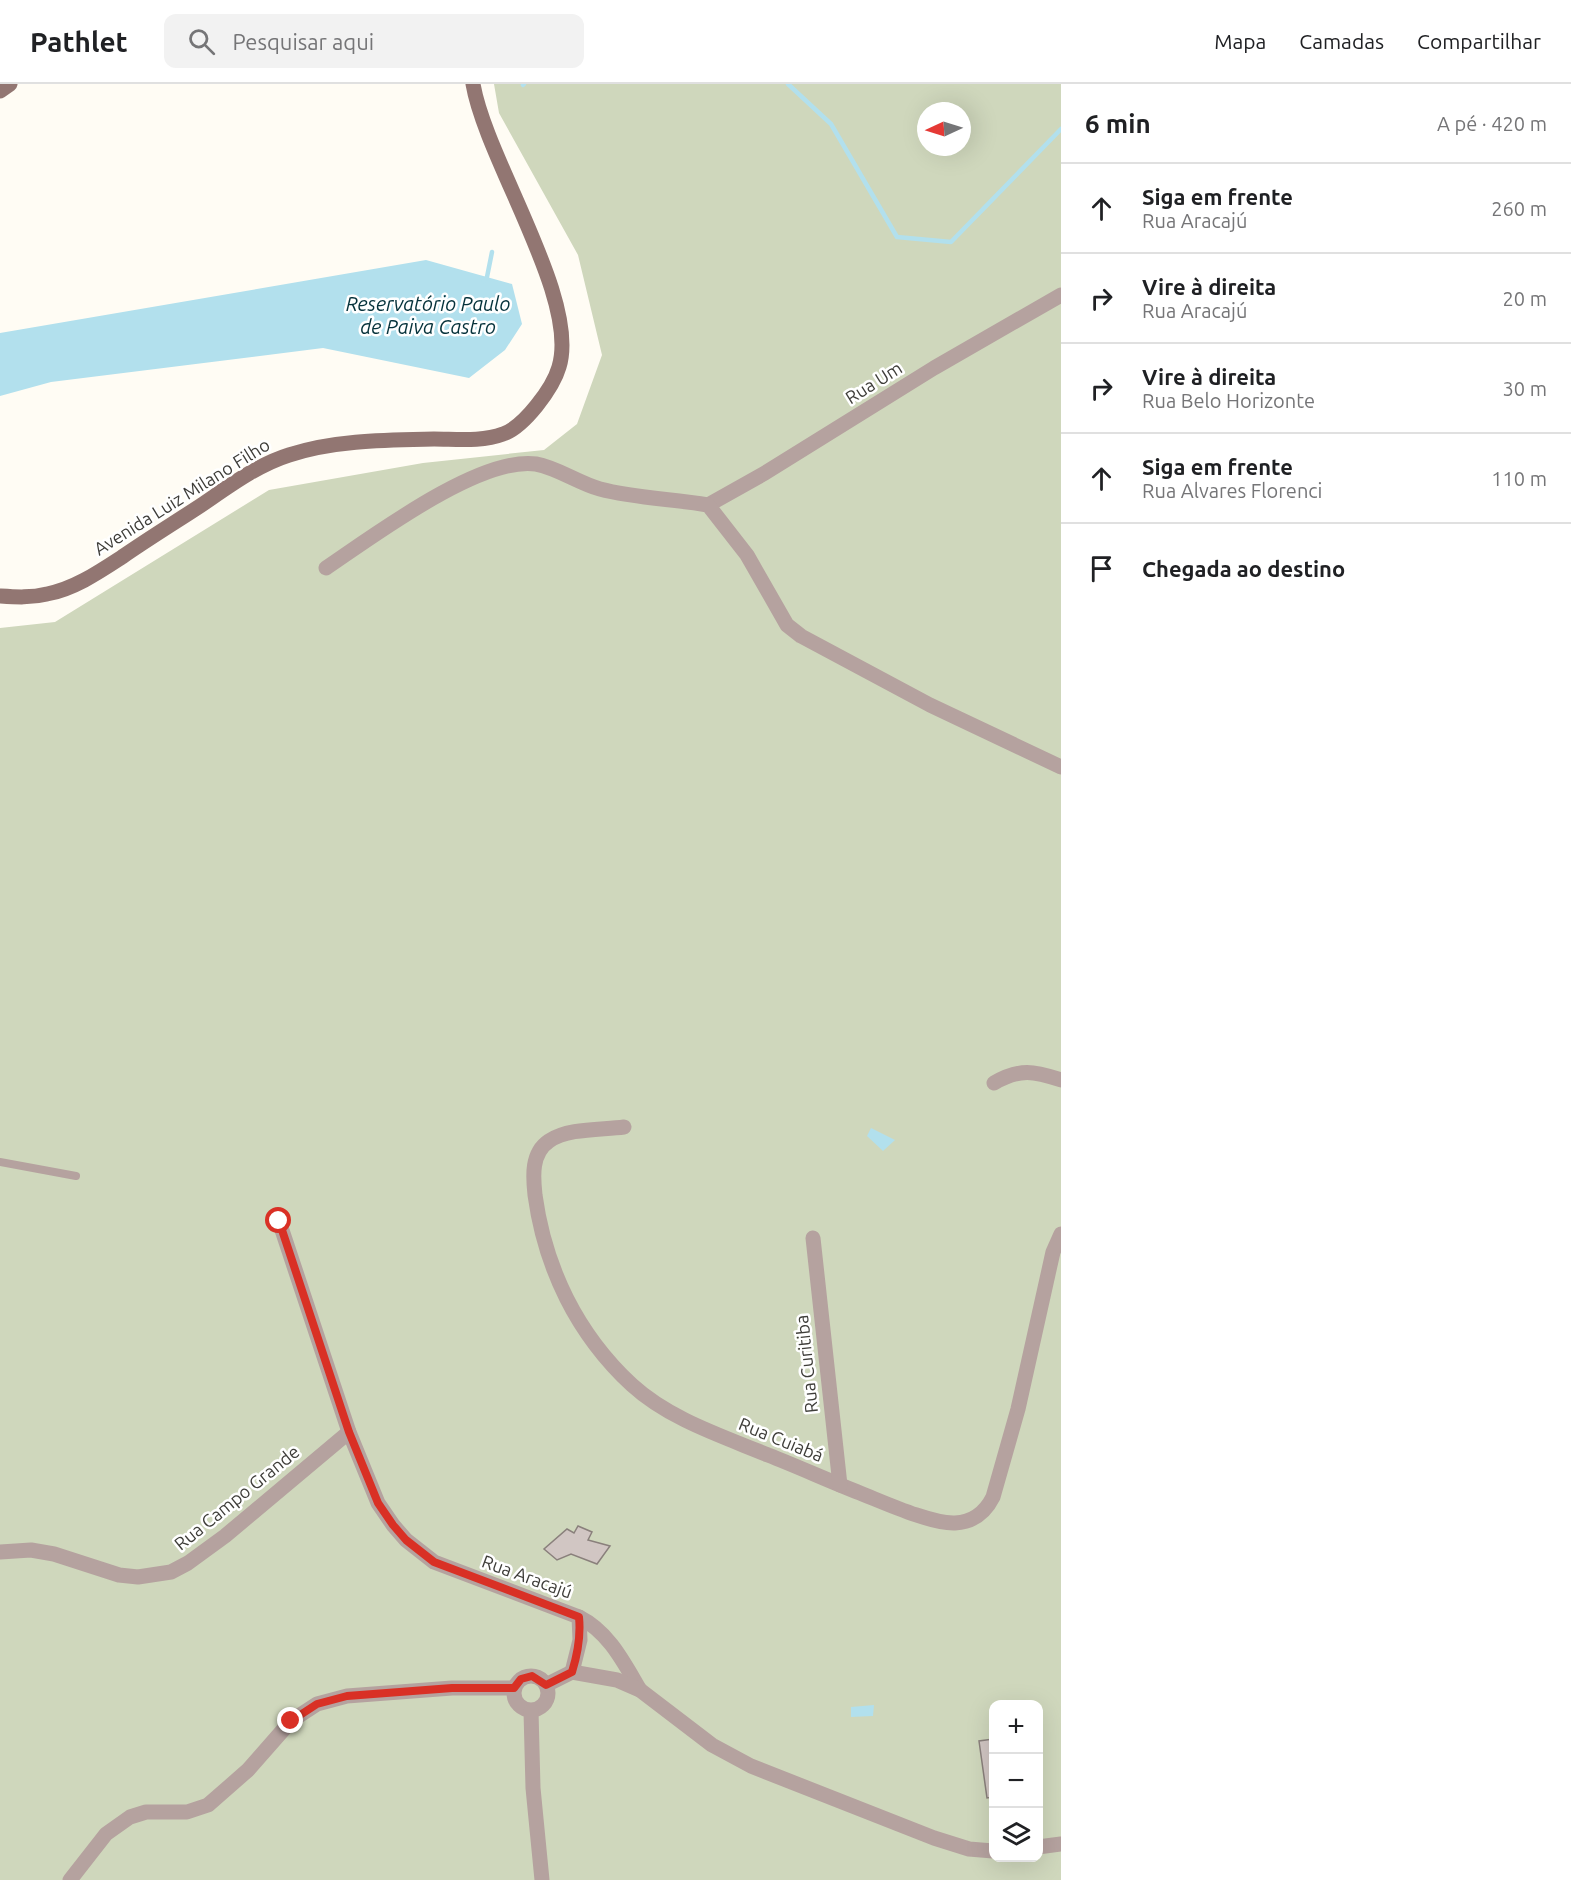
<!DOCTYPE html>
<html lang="pt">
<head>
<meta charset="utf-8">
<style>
	:root { --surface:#fff; --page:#f2f2f2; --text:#202124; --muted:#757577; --line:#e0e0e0 }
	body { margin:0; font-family:Ubuntu,sans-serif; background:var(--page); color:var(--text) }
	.controls { position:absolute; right:18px; bottom:18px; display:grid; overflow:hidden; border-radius:12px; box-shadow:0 6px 24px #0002 }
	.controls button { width:54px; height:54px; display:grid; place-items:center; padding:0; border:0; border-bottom:2px solid var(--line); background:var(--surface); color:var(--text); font:30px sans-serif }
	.compass { position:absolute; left:917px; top:18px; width:54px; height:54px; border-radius:50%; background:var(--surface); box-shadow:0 6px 24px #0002; rotate:266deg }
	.stop { position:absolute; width:18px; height:18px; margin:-14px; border:4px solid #d93025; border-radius:50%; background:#fff }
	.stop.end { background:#d93025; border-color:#fff; box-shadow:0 2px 6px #0008 }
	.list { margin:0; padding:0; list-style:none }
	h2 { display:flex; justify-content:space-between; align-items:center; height:78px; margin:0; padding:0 24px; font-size:26px }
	h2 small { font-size:20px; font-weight:400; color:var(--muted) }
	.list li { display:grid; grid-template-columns:39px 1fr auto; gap:18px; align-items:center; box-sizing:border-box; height:90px; padding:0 24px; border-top:2px solid var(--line) }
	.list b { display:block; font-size:22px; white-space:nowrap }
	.list p { margin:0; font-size:20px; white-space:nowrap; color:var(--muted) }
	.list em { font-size:20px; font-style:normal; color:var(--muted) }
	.icon { flex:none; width:33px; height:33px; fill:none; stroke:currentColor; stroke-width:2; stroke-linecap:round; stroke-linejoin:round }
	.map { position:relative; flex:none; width:1061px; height:1796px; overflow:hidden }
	header { display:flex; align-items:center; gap:36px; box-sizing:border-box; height:84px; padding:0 30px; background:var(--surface); border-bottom:2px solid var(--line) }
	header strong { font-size:28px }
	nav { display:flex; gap:33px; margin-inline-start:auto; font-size:21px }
	.search { width:420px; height:54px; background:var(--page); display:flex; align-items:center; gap:15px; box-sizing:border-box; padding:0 21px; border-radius:12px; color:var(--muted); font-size:22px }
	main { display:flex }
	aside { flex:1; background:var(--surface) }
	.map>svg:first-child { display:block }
</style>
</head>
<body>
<header>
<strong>Pathlet</strong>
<div class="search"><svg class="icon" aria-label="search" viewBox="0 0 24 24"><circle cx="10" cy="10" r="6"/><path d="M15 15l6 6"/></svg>Pesquisar aqui</div>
<nav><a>Mapa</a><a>Camadas</a><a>Compartilhar</a></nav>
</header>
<main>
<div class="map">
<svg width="1061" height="1796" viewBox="0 0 1061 1796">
	<rect width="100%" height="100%" fill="#fffcf4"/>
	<!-- green -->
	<path fill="#cfd7bc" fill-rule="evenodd" d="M494,0h567v1796h-1061v-1252l55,-6 214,-132 154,-27 121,-13 33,-26 25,-69 -24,-100 -79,-142zM926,27h36v36h-36zM993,1620h45v154h-45z"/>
	<!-- water -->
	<g fill="#b2e0ed">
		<polygon points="426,176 512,200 522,240 505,266 469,294 323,264 51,298 0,312 0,249"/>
		<polygon points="871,1044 895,1056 883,1067 867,1052"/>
		<polygon points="874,1621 873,1632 851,1633 851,1623"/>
	</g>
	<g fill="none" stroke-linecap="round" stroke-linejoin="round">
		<!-- stream -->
		<g stroke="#b2e0ed" stroke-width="4.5">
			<polyline points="788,0 831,40 897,153 951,158 1061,45"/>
			<polyline points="523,1 524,0"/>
			<polyline points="484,197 487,193 492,168"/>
		</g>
	</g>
	<!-- building -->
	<g fill="#d1c6c3" stroke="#8a807c" stroke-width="1.5">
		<polygon points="578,1442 592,1448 588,1456 610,1462 597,1480 571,1470 557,1476 544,1465 567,1445 574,1449"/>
		<polygon points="993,1655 993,1713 987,1714 979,1657"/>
	</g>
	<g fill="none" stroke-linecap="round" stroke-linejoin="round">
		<!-- service -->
		<polyline stroke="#b5a29f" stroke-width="8" points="0,1078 76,1092"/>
		<!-- minor -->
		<g stroke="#b5a29f" stroke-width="15">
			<polyline points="708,421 765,389 934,284 1061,211"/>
			<path d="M326,484c46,-31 154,-112 210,-104 22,4 42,19 64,25 34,9 73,10 108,16l39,50 40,70 14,11 129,69 131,62"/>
			<path d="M994,999c26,-15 40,-12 67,-3"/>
			<path d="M624,1043c-23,3 -56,1 -75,14 -18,12 -16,36 -14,54 10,73 42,139 97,190 37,34 90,51 136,70 31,12 61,26 92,38 23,9 71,31 95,30 18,-1 30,-10 38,-26l25,-88 35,-157 8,-18"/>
			<polyline points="279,1137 349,1348 378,1419 393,1441 406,1456 434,1478 579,1533 580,1556 572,1588"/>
			<polyline points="813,1154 840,1401"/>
			<polyline points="0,1468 31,1466 54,1470 119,1491 138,1493 171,1488 188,1479 225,1452 349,1348"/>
			<path d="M579,1533c30,15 45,46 61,73"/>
			<polyline points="572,1588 617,1596 640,1606 712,1661 751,1682 934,1754 969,1765 993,1767"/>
			<circle cx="531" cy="1609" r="17"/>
			<polyline points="546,1601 572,1588"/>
			<polyline points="531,1627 533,1704 542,1796"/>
			<polyline points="1038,1763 1061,1760"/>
			<polyline points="70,1796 106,1750 130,1733 146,1728 187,1728 208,1721 248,1686 291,1637 317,1620 347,1612 452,1604 514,1604"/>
		</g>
		<!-- secondary -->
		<g stroke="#927672" stroke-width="15">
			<polyline points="0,7 10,0"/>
			<path d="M0,512c16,1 31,2 47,-2 27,-5 52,-22 75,-37 26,-18 52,-34 78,-51 28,-19 57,-41 89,-51 45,-15 98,-15 145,-16 22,0 48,3 69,-5 21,-7 50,-46 56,-67 21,-68 -73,-207 -86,-283"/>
		</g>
	</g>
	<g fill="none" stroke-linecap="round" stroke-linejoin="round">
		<!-- route -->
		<path stroke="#d93025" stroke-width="8" d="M279,1137l70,211 29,71 15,22 13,15 28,22 145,55c2,20 -1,36 -7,55l-26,13 -14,-9 -11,3 -7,9h-62l-105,8 -30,8 -26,17"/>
	</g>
	<g text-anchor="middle" stroke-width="5" stroke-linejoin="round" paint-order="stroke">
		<!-- street labels -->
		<g font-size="18" fill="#3e3d39" stroke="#fff">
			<text transform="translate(874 299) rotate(-32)" y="6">Rua Um</text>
			<text transform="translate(182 413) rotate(-32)" y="6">Avenida Luiz Milano Filho</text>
			<text transform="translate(807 1280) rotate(-96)" y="6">Rua Curitiba</text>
			<text transform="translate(781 1356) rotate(22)" y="6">Rua Cuiabá</text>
			<text transform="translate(237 1414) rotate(-39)" y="6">Rua Campo Grande</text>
			<text transform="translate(527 1493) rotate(20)" y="6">Rua Aracajú</text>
		</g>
		<!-- water labels -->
		<g font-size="20" font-style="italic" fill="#05323b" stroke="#fff">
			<text x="428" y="227">Reservatório Paulo<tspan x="428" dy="23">de Paiva Castro</tspan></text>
		</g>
	</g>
</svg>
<div class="controls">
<button>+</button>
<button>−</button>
<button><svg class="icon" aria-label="layers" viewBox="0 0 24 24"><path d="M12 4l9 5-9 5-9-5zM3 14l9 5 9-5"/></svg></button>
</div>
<svg class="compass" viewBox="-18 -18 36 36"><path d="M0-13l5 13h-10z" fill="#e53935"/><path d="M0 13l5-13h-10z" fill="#757577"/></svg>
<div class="stop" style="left:279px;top:1137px"></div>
<div class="stop end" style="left:291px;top:1637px"></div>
</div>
<aside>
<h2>6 min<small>A pé · 420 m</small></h2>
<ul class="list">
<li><svg class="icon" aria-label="ahead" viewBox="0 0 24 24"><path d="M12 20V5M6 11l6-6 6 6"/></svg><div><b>Siga em frente</b><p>Rua Aracajú</p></div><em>260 m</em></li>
<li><svg class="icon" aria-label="right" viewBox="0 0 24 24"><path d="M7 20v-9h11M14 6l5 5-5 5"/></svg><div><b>Vire à direita</b><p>Rua Aracajú</p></div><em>20 m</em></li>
<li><svg class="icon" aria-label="right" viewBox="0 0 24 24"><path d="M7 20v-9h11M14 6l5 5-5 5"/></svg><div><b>Vire à direita</b><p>Rua Belo Horizonte</p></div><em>30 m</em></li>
<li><svg class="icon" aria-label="ahead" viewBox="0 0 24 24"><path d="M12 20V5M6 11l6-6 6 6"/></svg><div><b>Siga em frente</b><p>Rua Alvares Florenci</p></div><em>110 m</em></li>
<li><svg class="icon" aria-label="arrive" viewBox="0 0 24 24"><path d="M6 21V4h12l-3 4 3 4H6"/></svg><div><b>Chegada ao destino</b></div></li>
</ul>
</aside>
</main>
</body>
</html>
